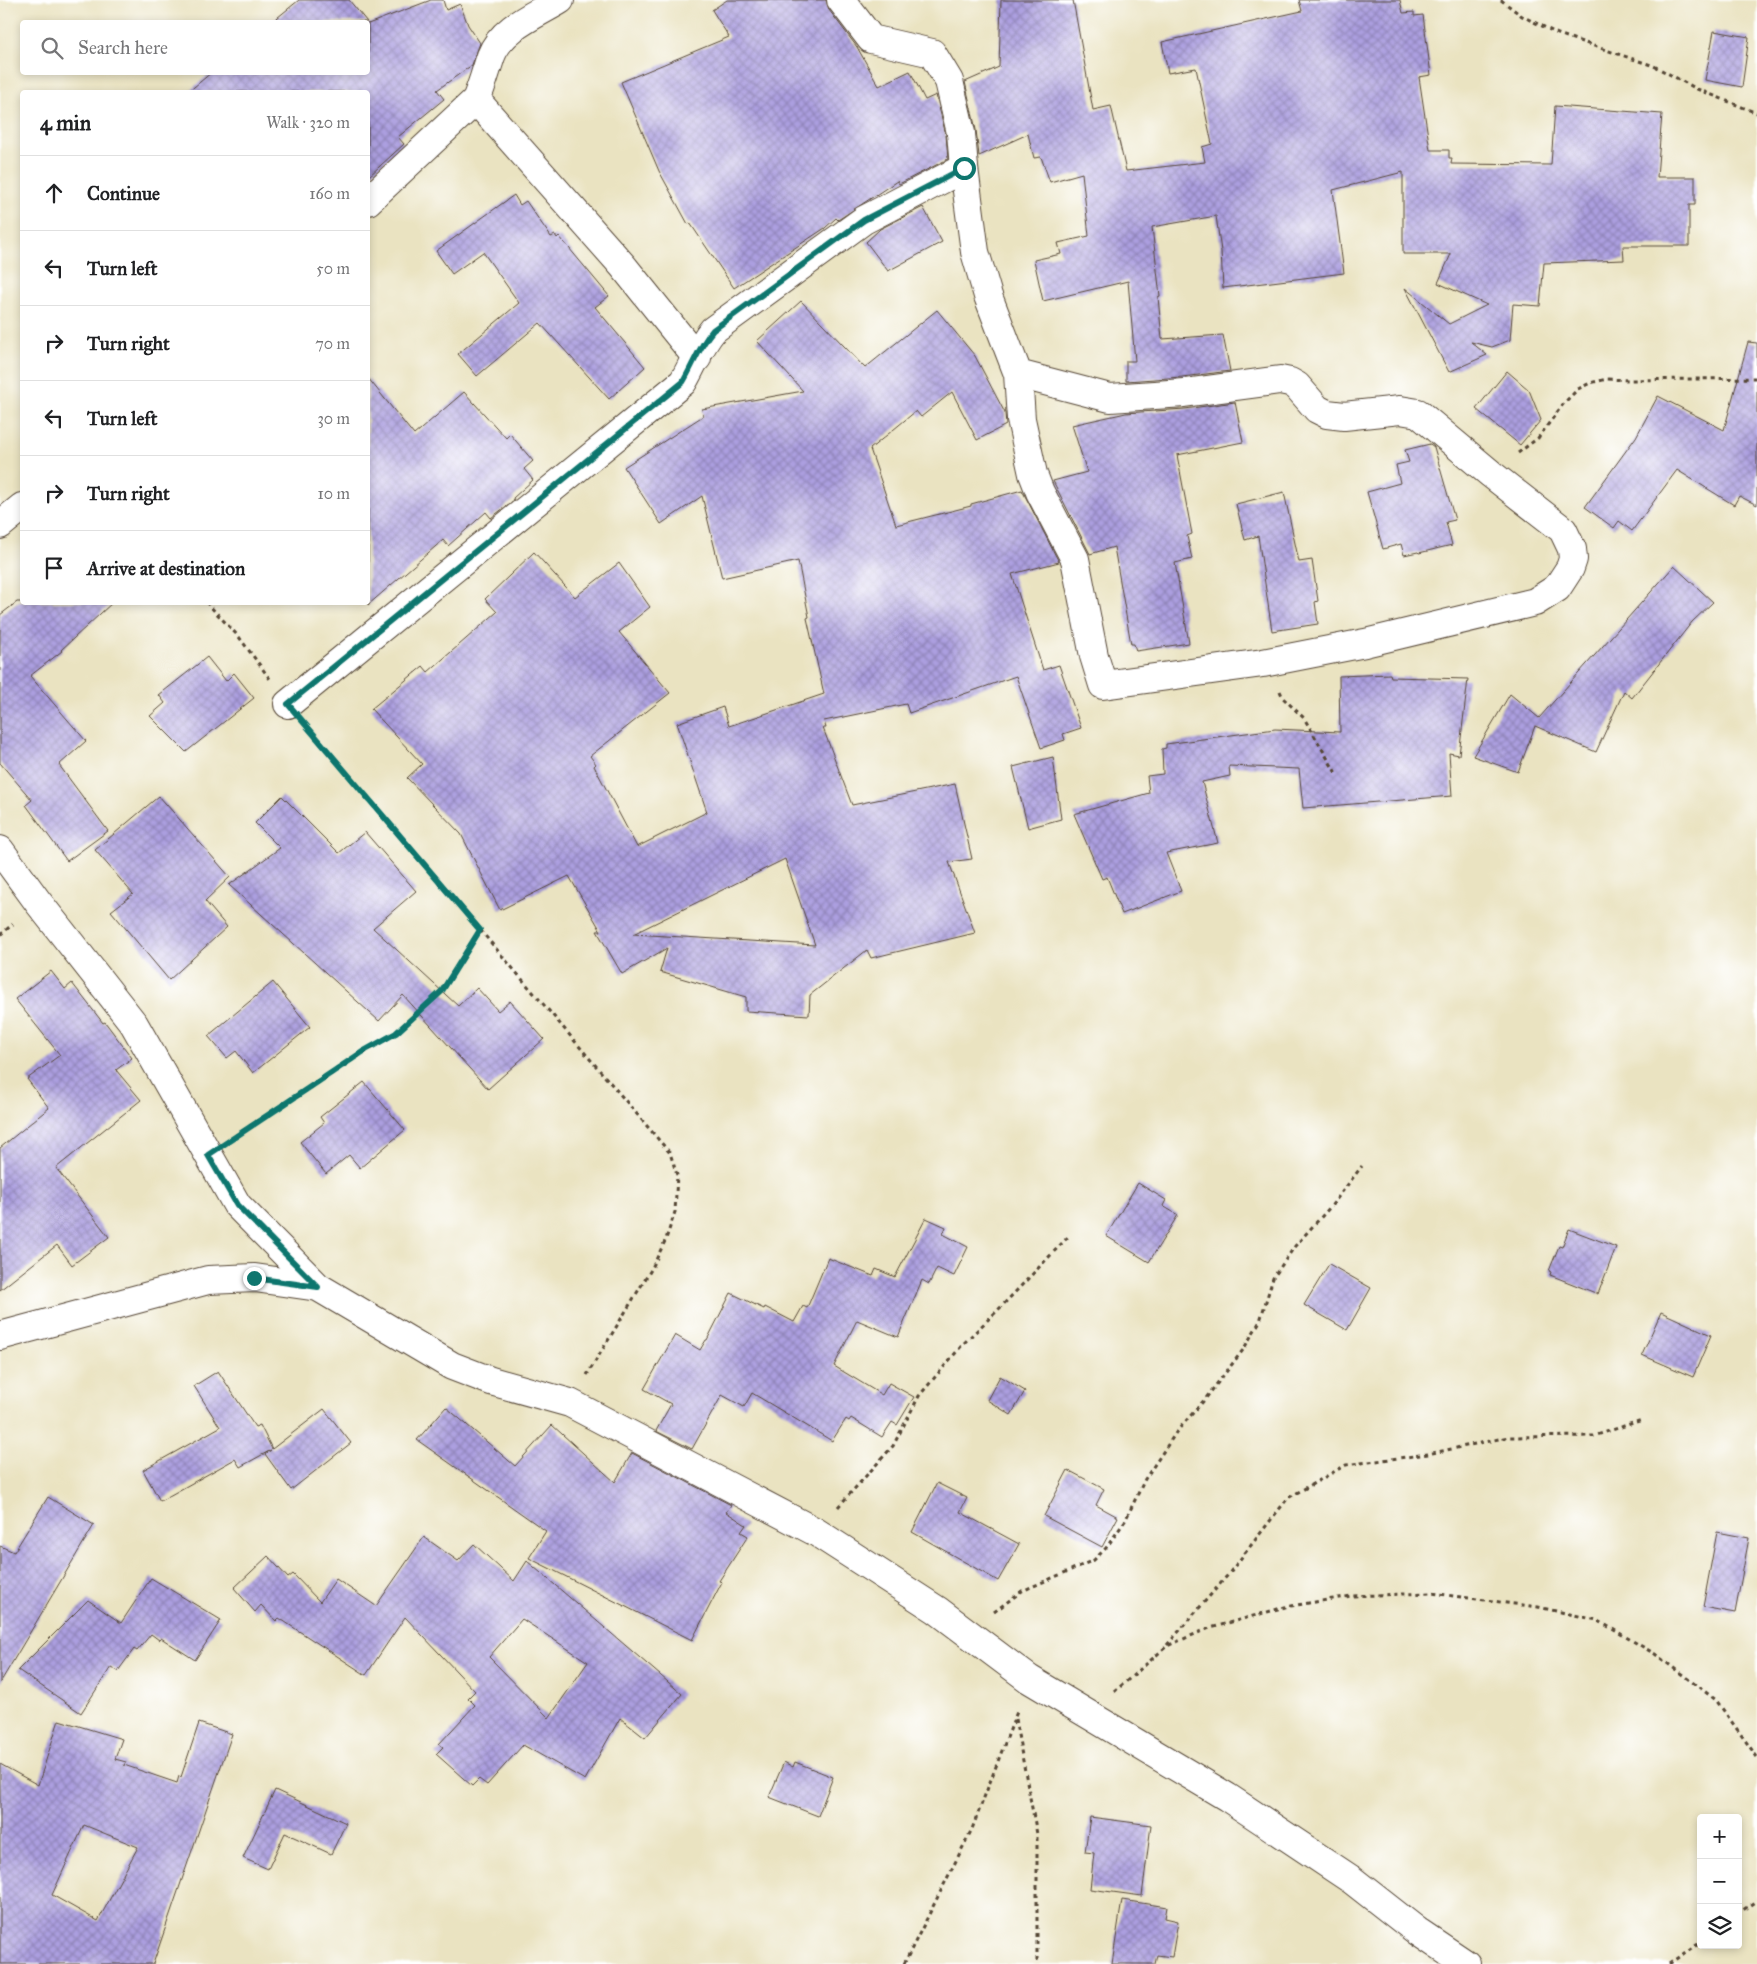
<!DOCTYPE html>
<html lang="en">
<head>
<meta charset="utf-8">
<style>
	:root { --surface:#fff; --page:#f2f2f2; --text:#202124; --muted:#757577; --line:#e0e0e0 }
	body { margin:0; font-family:"IM FELL Great Primer",serif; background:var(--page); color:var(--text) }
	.controls { position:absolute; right:15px; bottom:15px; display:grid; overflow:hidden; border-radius:5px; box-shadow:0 2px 8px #0003 }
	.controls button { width:45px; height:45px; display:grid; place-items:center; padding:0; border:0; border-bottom:1px solid var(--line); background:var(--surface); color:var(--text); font:25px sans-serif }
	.stop { position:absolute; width:15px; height:15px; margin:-11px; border:4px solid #0f766e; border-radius:50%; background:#fff }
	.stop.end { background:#0f766e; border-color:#fff; box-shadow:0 1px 5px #0008 }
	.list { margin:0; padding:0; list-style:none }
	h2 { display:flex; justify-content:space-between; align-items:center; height:65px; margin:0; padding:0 20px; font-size:21px }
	h2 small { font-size:16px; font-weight:400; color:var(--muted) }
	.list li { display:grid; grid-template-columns:32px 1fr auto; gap:15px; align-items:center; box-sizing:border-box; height:75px; padding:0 20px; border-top:1px solid var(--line) }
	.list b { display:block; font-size:19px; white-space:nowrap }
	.list em { font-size:16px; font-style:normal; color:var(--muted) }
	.icon { flex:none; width:28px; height:28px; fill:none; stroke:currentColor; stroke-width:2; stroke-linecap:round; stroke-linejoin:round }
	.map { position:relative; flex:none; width:1757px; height:1964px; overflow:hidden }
	.search { position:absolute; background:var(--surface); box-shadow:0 2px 8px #0003; left:20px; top:20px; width:350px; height:55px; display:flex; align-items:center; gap:12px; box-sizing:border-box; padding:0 18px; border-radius:5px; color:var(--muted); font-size:19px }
	.panel { position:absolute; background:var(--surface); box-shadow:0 2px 8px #0003; left:20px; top:90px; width:350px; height:515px; border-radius:5px }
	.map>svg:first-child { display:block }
</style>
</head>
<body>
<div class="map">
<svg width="1757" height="1964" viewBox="0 0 1757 1964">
	<defs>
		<pattern id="building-cross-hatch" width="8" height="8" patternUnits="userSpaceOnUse" patternTransform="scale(1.25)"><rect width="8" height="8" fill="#ac9fe0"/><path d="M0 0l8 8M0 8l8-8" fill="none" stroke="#8d82b5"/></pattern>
	</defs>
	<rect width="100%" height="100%" fill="#fff"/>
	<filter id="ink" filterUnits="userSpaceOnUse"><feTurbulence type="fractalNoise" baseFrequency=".02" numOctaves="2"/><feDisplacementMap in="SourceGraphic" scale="10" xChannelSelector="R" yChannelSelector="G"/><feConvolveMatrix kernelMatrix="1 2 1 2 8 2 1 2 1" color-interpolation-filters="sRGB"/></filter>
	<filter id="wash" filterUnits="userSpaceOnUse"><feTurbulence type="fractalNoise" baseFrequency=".0096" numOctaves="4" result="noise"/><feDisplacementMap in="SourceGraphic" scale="20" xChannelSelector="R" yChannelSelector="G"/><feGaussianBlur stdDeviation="1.12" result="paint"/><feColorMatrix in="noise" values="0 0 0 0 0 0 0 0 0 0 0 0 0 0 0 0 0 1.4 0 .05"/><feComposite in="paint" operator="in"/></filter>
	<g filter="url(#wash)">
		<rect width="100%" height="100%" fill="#eae3c1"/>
		<g id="blocks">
			<!-- building -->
			<g fill="url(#building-cross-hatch)" fill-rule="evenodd">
				<polygon points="299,0 349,0 367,22 272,22"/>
				<polygon points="431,0 443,0 446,10 460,4 468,25 480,43 472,65 437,90 444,99 398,137 404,144 368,177 368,92 188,92 212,72 368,72 368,23 368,24"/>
				<polygon points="727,0 826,0 829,10 857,47 879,86 910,71 925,100 936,95 946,135 948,159 899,184 897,181 838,220 836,218 825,228 734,288 690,223 688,224 659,171 621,82 729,37 712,10"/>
				<polygon points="1001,0 1073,0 1093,110 1111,106 1126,171 1205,162 1202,147 1212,144 1196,68 1168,73 1162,42 1302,11 1299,0 1400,0 1403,13 1414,12 1414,16 1423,15 1431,75 1419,77 1430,150 1449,150 1449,158 1452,158 1451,164 1551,165 1555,106 1662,114 1657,177 1695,177 1695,205 1689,205 1689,246 1623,246 1624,260 1544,263 1540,306 1513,304 1510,340 1492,347 1471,342 1487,355 1449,372 1405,288 1449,324 1487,305 1438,283 1451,254 1403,254 1403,172 1333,190 1344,273 1223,288 1221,251 1216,216 1152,227 1160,296 1158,297 1162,339 1223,335 1230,371 1182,377 1126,381 1126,361 1135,361 1128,281 1043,301 1034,260 1061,254 1058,243 1089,236 1082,173 1050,182 1041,157 1034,158 1028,134 979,156 976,130 965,82 999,67"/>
				<polygon points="1714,31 1749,37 1742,87 1705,80"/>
				<polygon points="514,195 520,205 526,201 551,237 555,235 557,238 559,236 609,296 595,307 645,367 609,399 540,323 477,376 458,354 519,303 483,252 452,274 436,251"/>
				<polygon points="923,207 942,242 888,271 866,242 880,229"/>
				<path d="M801,301l64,67 72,-58 38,46 30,57 1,12 -29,15 -25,-48 -31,25 -5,-6 -46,38 26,76 75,-19v-2l51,-14 37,72 -47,12 31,96 16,-5 22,63 -18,6 2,6 -24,8 -25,-72 -107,37 -3,-9 -82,17 2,7h-3l29,77 103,-21 17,75 -23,3 26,71 -104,25 -4,-8 -57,45 -1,20 -63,-4v-14l-86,-25 7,-24 -45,26 -25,-43h4l-32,-55 -69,34 -39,-76 -54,-56 15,-14 -51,-55 52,-43 5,6 69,-60 -12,-13 49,-47 41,45 44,-34 31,44 -31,25 51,61 -80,63 6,8 -2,2 43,81 70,-35 -30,-89 46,-16 6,19 95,-32 -17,-76 2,-1 -11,-56 -76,17 -20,-82 -41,28 -37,-57 79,-51 -1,-7 101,-18 -46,-50zM785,859l30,86 -182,-11z"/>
				<polygon points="1748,342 1757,343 1757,505 1739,496 1734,505 1677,470 1632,531 1619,521 1614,528 1585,507 1636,437 1658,396 1724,430"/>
				<polygon points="1507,371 1529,390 1541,420 1520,445 1476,409"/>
				<polygon points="368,378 414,435 464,392 506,438 510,434 533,461 524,469 533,480 513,498 514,500 491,518 486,512 448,546 443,540 368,605"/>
				<polygon points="1235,402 1243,442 1177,455 1192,534 1187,536 1192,559 1175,563 1189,643 1136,651 1134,644 1131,644 1114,547 1090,554 1053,481 1087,472 1072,425 1126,413 1185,409"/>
				<polygon points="1430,444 1434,447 1455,520 1446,522 1452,545 1419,553 1418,552 1404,555 1401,544 1383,549 1367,492 1400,483 1396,465 1409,462 1405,450"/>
				<polygon points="1284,492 1299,562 1312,560 1318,601 1315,602 1318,624 1272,631 1258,536 1245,540 1236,504"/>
				<polygon points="1674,566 1713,602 1692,622 1632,698 1624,691 1596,752 1535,726 1518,772 1473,756 1510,694 1539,718"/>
				<polygon points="17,602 113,602 61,650 62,651 30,676 86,741 59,765 108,831 67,861 26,805 32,800 0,763 0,615"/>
				<polygon points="207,657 226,681 234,673 254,698 186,752 150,716 165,703 159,695"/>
				<polygon points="1390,674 1391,677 1468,679 1459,755 1449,753 1452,796 1303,808 1299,769 1229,766 1230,776 1202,782 1218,843 1166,853 1181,891 1122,914 1107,877 1102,879 1074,814 1149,793 1147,776 1163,774 1162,749 1166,748 1166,744 1275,729 1340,732 1339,676"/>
				<polygon points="1053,757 1061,819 1028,828 1013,767"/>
				<polygon points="159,796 230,877 205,901 227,927 169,980 111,911 133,894 95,850"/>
				<polygon points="282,796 339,853 365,832 416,891 373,928 458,1006 477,988 498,1011 510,1001 544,1039 488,1089 403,995 379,1021 229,885 280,848 255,823"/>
				<polygon points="51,971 65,989 72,983 103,1023 105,1022 132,1058 116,1070 141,1100 56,1168 109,1237 72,1265 57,1245 0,1290 0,1148 49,1108 27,1079 60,1055 15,999"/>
				<polygon points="273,982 310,1027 253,1073 236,1051 227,1058 208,1036"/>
				<polygon points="364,1082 405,1130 360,1168 349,1155 326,1174 300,1142 324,1123 320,1117"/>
				<polygon points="1138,1183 1166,1200 1163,1206 1178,1215 1149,1262 1106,1236"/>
				<polygon points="926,1218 946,1227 943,1234 968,1247 954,1276 937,1268 929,1284 922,1280 898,1337 857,1320 834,1366 882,1395 889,1383 914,1397 897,1425 892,1422 882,1437 851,1418 849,1421 846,1419 832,1441 752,1393 744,1407 722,1395 692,1449 656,1431 671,1404 644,1389 675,1335 700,1350 706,1340 707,1340 731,1293 764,1309 765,1307 794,1322 803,1306 807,1308 828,1258 873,1276 876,1269 895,1277"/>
				<polygon points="1569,1229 1616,1247 1598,1294 1550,1275 1551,1272 1549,1271 1559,1246 1562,1247"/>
				<polygon points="1329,1264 1371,1288 1347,1330 1304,1305"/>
				<polygon points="1661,1312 1711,1335 1693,1377 1642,1355"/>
				<polygon points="218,1371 255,1427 260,1425 272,1449 324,1409 351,1443 291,1490 265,1454 271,1450 240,1467 235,1459 160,1501 143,1470 220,1427 194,1386"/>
				<polygon points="1000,1376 1025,1391 1011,1415 987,1400"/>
				<polygon points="446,1407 515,1466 552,1425 615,1482 632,1453 731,1505 726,1512 746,1525 741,1532 748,1536 719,1581 722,1582 692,1640 529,1558 546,1531 417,1440"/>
				<polygon points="1068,1470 1104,1489 1096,1505 1118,1517 1102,1547 1044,1516"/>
				<polygon points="937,1483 967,1498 960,1512 1019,1544 998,1581 912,1532"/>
				<polygon points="48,1497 94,1525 0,1683 0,1546 14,1552"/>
				<polygon points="1717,1532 1749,1538 1735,1613 1703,1607"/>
				<path d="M424,1537l34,24 16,-17 40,37 13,-20 155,133 -37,44 -25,-20 -35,62 -62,-35 -36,40 -8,-6 -7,7 -36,-32 7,-7 -4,-3 36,-39 -7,-7 7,-7 -70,-74 -39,58 -87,-57 -3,3 -15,-16 -6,7 -21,-24 34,-32 20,22 5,-4 27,28 16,-23 40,27zM522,1619l66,43 -39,56 -60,-61z"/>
				<polygon points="151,1578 221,1620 195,1660 161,1638 159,1640 151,1634 137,1651 134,1649 118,1671 111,1667 81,1713 18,1670 88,1600 121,1623"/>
				<path d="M59,1720l63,19 -7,20 11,3 -2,3 53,18 2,-7 2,1 18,-54 33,11 -79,230h-153v-200l38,21zM84,1825l54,22 -40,74 -46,-26z"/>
				<polygon points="784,1762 793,1767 795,1762 833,1777 818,1816 769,1797"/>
				<polygon points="275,1790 346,1823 331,1854 285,1833 268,1869 243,1858"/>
				<polygon points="1090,1817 1151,1825 1142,1896 1090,1889 1094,1853 1085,1852"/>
				<polygon points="1122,1900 1167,1907 1165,1918 1178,1921 1172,1957 1157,1955 1155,1964 1112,1964"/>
			</g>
		</g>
	</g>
	<g filter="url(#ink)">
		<use href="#blocks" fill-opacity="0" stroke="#554636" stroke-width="1"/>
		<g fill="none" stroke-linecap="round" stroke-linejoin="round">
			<!-- minor casing -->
			<g stroke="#554636" stroke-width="30">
				<g id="minor">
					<polyline points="841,0 871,39 932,53 949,81 961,133 964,168 975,252 988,296 1018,374 1021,419 1033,474 1040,492 1075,559 1094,656 1103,685 1263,663 1365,643 1535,602 1557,588 1570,568 1573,559 1572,549 1563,530 1491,474 1418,413 1400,410 1344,416 1327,414 1317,409 1297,386 1290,382 1280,380 1184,393 1110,398 1018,374"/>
					<polyline points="476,100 623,266 697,358"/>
					<path d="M368,201l108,-101c6,-14 10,-29 15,-44 11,-29 45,-41 69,-56"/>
					<polyline points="0,525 22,507"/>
					<path d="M288,704l395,-322c10,-17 17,-37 30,-52l151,-110 100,-52"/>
					<polyline points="0,850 38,902 134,1024 237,1205 318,1287"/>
					<polyline points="0,1336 208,1280 255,1278 318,1287 452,1366 491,1381 570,1403 816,1532 937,1610 1029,1679 1227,1797 1352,1880 1417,1931 1466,1964"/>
				</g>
			</g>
			<!-- path -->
			<g stroke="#554636" stroke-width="3" stroke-dasharray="4 4" stroke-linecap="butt">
				<polyline points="1501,0 1522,16 1558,34 1654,66 1697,89 1757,113"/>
				<polyline points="1518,453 1538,438 1564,403 1578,389 1590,383 1607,379 1630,380 1757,378"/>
				<polyline points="206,602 239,637 270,679"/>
				<polyline points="1280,691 1283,698 1304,718 1336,773"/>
				<polyline points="309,729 670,1153 677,1175 675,1212 666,1239 652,1268 587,1375"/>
				<polyline points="0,935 13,924"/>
				<polyline points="236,1136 365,1051 396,1033 442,991 480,930"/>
				<polyline points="838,1507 893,1446 919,1396 964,1343 998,1310 1068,1237"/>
				<polyline points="994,1612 1022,1591 1094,1560 1106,1548 1125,1521 1145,1479 1177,1431 1206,1398 1243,1350 1260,1321 1273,1278 1295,1246 1332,1205 1362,1166"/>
				<polyline points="1167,1645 1227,1576 1288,1498 1346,1465 1428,1454 1508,1437 1594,1436 1642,1420"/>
				<polyline points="1114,1692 1167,1646 1207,1629 1285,1607 1351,1596 1431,1593 1538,1607 1597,1620 1655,1654 1716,1700 1757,1757"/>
				<polyline points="1015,1719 1037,1834 1037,1964"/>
				<polyline points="1738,1914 1757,1901"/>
				<polyline points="904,1964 972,1829 1018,1709"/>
				<polyline points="1669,1964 1701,1941"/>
			</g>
			<!-- minor -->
			<use href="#minor" stroke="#fff" stroke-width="28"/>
		</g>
	</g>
	<g fill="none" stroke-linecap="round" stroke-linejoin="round" filter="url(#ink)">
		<!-- route -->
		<path stroke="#0f766e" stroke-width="6" d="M254,1278l64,9 -81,-82 -29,-50 156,-104 32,-18 46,-42 38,-61 -192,-226 395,-322c10,-17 17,-37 30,-52l151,-110 100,-52"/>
	</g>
</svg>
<div class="controls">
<button>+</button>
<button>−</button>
<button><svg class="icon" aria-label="layers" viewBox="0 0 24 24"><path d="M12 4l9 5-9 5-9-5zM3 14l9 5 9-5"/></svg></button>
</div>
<div class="stop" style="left:964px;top:168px"></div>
<div class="stop end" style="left:254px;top:1278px"></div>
<div class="search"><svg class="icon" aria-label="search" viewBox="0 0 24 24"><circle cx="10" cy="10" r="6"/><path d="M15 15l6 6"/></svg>Search here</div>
<section class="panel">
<h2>4 min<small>Walk · 320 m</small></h2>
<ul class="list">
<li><svg class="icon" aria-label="ahead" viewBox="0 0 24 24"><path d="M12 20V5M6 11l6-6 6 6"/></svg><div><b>Continue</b></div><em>160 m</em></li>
<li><svg class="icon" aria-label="left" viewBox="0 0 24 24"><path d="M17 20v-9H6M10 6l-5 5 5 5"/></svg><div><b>Turn left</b></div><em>50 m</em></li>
<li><svg class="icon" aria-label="right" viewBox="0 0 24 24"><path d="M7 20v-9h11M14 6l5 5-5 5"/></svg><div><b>Turn right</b></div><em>70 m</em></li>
<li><svg class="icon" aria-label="left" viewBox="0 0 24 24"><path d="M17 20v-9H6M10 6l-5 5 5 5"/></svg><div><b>Turn left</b></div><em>30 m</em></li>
<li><svg class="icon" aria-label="right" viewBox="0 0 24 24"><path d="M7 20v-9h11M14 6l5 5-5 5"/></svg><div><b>Turn right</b></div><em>10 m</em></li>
<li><svg class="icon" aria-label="arrive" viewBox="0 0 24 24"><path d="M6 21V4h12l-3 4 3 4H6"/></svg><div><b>Arrive at destination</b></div></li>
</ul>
</section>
</div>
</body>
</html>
